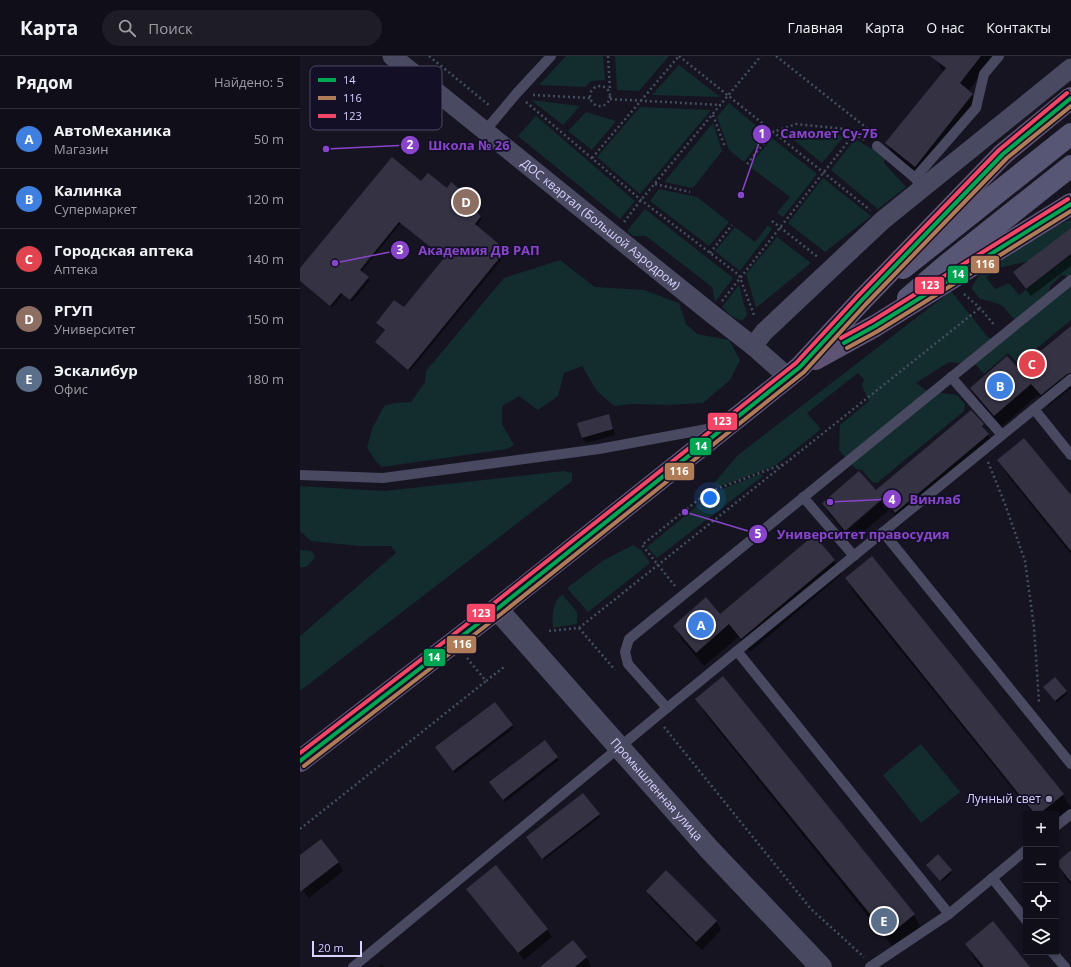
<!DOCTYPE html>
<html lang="ru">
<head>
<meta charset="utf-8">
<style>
	:root { --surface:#100f19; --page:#1e1d26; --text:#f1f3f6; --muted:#9c9ca2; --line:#302f38; --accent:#9591b1 }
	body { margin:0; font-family:"Open Sans",sans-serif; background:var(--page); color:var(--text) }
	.controls { position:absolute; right:12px; bottom:12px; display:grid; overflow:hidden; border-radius:0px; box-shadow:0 2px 6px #0003 }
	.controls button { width:36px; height:36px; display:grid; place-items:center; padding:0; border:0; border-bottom:1px solid var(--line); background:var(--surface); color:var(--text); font:20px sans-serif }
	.scale { position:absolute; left:12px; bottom:10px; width:50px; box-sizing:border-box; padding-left:4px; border:2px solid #d9d4ff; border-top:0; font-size:11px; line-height:14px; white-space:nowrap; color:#d9d4ff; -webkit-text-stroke:3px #130f26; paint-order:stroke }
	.you { position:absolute; left:410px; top:442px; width:14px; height:14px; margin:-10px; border:3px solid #fff; border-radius:50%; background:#1a73e8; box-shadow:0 0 0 6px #1a73e833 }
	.badge { display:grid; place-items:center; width:26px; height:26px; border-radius:50%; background:var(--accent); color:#fff; font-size:13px; font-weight:700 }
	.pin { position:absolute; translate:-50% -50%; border:2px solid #fff; box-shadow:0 1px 4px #0006 }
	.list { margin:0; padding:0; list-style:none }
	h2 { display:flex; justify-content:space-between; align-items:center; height:52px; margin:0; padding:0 16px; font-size:17px }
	h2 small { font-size:13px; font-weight:400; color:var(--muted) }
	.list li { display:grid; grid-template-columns:26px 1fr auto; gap:12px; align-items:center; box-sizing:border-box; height:60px; padding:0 16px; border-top:1px solid var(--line) }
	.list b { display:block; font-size:15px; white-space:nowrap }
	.list p { margin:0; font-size:13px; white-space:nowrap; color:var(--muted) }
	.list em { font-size:13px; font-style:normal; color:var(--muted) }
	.icon { flex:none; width:22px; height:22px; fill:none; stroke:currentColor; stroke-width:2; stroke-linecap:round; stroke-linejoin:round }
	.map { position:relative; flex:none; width:771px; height:911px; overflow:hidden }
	header { display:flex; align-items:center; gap:24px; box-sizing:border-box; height:56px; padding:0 20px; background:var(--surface); border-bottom:1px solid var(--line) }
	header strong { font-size:19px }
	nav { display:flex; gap:22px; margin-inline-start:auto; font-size:14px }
	.search { width:280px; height:36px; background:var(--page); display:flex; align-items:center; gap:10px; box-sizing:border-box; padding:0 14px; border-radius:22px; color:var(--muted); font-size:15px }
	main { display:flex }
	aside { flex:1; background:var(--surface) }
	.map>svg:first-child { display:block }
</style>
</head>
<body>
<header>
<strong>Карта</strong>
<div class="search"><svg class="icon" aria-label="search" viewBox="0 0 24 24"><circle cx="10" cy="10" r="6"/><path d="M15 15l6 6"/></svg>Поиск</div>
<nav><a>Главная</a><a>Карта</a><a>О нас</a><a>Контакты</a></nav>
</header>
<main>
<aside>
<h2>Рядом<small>Найдено: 5</small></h2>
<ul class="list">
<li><span class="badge" style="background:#3f7fe0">A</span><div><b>АвтоМеханика</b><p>Магазин</p></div><em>50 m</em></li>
<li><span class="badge" style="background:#3f7fe0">B</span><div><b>Калинка</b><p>Супермаркет</p></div><em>120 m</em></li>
<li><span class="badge" style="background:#e0444e">C</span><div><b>Городская аптека</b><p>Аптека</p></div><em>140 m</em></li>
<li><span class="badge" style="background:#8d6e63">D</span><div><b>РГУП</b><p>Университет</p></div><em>150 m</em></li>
<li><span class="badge" style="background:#5c6f8a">E</span><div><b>Эскалибур</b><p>Офис</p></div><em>180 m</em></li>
</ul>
</aside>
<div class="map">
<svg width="771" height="911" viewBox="0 0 771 911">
	<rect width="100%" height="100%" fill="#161421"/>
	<!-- green -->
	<g fill="#132c2d">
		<polygon points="266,0 303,0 305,24 291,25 285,31 239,29"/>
		<polygon points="315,0 369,0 339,35 317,34"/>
		<polygon points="379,9 420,41 352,39"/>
		<polygon points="231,44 280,50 263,69"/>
		<polygon points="429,47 466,78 444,106 429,94 417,61"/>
		<polygon points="340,51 411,54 340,138 297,101"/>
		<polygon points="286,56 316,65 292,94 268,75"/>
		<polygon points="236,60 335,145 320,163 218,80"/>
		<polygon points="413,67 422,95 393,132 364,126"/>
		<polygon points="499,73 544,80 522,107 484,76"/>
		<polygon points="472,82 517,118 483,161 477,157 490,141 449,110"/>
		<polygon points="555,83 572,93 576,93 585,102 584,107 606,131 578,153 531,114"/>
		<polygon points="523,122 571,160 525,196 488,167"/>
		<polygon points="359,133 397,141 429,166 409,190 350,145"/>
		<polygon points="345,153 433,222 415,246 412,231 346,180 333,180 327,175"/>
		<polygon points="771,163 771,172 729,205 703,211 686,221 695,233 709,227 719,239 771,199 771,220 769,221 762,219 751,229 748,237 716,263 712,261 703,250 690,245 680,243 671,232 679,219 733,182"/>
		<polygon points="468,169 472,173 440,215 415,195 435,171 455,186"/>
		<polygon points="477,181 511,207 456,252 446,218"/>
		<polygon points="260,204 295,231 344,234 379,247 386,268 397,278 429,284 440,304 430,324 403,347 367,349 332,348 314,350 297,335 282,310 264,317 258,340 238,354 219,340 202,350 202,368 214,389 207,393 82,411 75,404 67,392 72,373 84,350 94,347 111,346 125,326 126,315 204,222"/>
		<polygon points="439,229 447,259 442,265 431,260 422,251"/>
		<polygon points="771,229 771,264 718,308 708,297 684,318 676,309 649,306 616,327 627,335 657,339 665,348 664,355 577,427 572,426 562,414 556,413 539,394 540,369 569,345 562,330 564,323 558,317 507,357 521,373 475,410 418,431 414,427 438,399 651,235 687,280 697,287"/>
		<polygon points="264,415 272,417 272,425 0,635 0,580 96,497 91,490 59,490 11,485 0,475 0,430 85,435"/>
		<polygon points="461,418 463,420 357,502 347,491 414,436"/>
		<polygon points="333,489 341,494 350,507 288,556 267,532 304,504"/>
		<polygon points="0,494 12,495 15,502 6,511 0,511"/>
		<path d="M262,538l15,18v12l-24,4c-1,-14 -1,-24 9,-34z"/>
		<polygon points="621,688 660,736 621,767 583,719"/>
	</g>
	<!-- shadow -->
	<g fill="#0007">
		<polygon points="638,0 695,0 668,35 672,38 678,49 621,120 593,98 587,87 644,16 642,14 636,3"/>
		<polygon points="122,126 147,133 168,140 169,143 165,148 181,161 182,163 176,171 205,195 207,197 110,315 78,289 76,286 85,275 78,269 77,267 104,253 145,203 101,167 61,216 68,222 70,224 52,246 43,238 32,251 0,225 0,214"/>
		<polygon points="771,173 771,210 731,240 719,225 715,217"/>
		<polygon points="771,271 771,332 748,350 738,339 701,371 678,344 671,332 719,315"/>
		<polygon points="308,359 311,365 315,379 286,387 282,382"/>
		<polygon points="683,369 694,390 602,467 590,453 552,485 545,476 582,444 582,442 543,475 529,458 523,447 576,436"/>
		<polygon points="698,404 771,441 771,498 708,420"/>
		<polygon points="534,504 542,518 450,596 438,581 404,610 382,584 374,570 420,559"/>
		<polygon points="546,523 763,739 771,752 771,756 756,768 756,758 733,758 555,538"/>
		<polygon points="746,634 766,635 768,637 757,647"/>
		<polygon points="397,643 614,859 623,875 597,896 406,659"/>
		<polygon points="195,647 214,672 155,717 136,692"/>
		<polygon points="245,685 259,704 205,746 192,729"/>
		<polygon points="283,738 300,761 244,804 227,782"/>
		<polygon points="771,796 771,829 766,823 757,807"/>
		<polygon points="0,800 38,806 43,815 9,842 0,831"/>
		<polygon points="638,800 652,817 642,826 629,811"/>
		<polygon points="366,816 417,866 421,874 402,894 352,844 347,835"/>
		<polygon points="168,833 247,873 252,881 224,904 173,841"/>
		<polygon points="273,885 287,902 291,910 290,911 242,911"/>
		<polygon points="666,888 729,911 681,911 675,904"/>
		<polygon points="82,908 84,911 78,911"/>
	</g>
	<!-- building -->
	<g fill="#343243">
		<polygon points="630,0 681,0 660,27 673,38 672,39 615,111 585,87 646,12"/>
		<polygon points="92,101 121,125 128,117 147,132 151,126 168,140 164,145 181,160 175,168 206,194 108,314 75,286 85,274 76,267 94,244 104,251 144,202 99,166 60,214 69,221 50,244 41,237 30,250 0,225 0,212"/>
		<polygon points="771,172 771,198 726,233 713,216"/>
		<polygon points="771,270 771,317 767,318 741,339 731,328 694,360 670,332 707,300 719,313"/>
		<polygon points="671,354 684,368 682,370 689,378 595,457 583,442 545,475 522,447 559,415 576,434"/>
		<polygon points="309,358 313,373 282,382 277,367"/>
		<polygon points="724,382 771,439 771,495 697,404"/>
		<polygon points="514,479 535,504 441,583 429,568 396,597 373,570 406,541 420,558"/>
		<polygon points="572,500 764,738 739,758 735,758 545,522"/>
		<polygon points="423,620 615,858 588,880 395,643"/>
		<polygon points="755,621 767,635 755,645 743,631"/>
		<polygon points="195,646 213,669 153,715 135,691"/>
		<polygon points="245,684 258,701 203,744 189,726"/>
		<polygon points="283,737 300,758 242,803 226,781"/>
		<polygon points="21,783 39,806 0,836 0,799"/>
		<polygon points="771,794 771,826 756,807"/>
		<polygon points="638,798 652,814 640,825 626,809"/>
		<polygon points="196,809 248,873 218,897 166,833"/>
		<polygon points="366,814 417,865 396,886 346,835"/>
		<polygon points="693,865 730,911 684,911 665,888"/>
		<polygon points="273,884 287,901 275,911 240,911"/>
	</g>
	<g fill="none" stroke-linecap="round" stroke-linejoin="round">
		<!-- path -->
		<g stroke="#44505f" stroke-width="2.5" stroke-dasharray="2 3" stroke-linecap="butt">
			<polyline points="129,0 190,50"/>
			<polyline points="308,0 310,35"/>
			<polyline points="379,0 570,154"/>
			<polyline points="476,0 573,77"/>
			<circle cx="300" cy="40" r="10"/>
			<polyline points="233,39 290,42"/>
			<polyline points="310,43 421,49"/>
			<polyline points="226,46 341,144 439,219 454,259"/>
			<polyline points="413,59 425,91"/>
			<polyline points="292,102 379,0"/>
			<polyline points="447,108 473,76 496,68 544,73 567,85"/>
			<polyline points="355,128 390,136"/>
			<polyline points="472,165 519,202"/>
			<polyline points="324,166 341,144 461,0"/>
			<polyline points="410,197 432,169"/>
			<polyline points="664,238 680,252 695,270"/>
			<polyline points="422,245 554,78"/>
			<polyline points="688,406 705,448 725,505 734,571 739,646"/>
			<polyline points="375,530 342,489 408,436 484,408"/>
			<polyline points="279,572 315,614"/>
			<polyline points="249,575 279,572 680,252"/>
			<polyline points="167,602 186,625 204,611"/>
			<polyline points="364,671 511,853 564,901"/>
			<polyline points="0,773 186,625"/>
		</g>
		<!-- service -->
		<g stroke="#4a4962" stroke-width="10">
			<polyline points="185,75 216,38 251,0"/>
			<polyline points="577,90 615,122 618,126"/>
			<polyline points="615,122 676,52 684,18 699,0"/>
			<polyline points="651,321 702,379"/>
			<polyline points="734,353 771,399"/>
			<polyline points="0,419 83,422 299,393 418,371"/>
			<polyline points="503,441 554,500"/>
			<polyline points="583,476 771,708"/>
			<polyline points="437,595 649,858"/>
			<polyline points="367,652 328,608 325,596 329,583 771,224"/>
			<polyline points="756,770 771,758"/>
			<polyline points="692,822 726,864"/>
			<polyline points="752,896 765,911"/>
			<polyline points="53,911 367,652 771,323"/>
			<polyline points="570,911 649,858 726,794"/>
		</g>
		<!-- minor -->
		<g stroke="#4a4962" stroke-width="19">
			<path id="s1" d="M92,0l320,258 41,32 35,31"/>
			<polyline points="453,290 464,276 583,164 771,12"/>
		</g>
		<!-- tertiary -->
		<path stroke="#4a4962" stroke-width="22" id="s2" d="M197,553l212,240 112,118"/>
		<!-- secondary -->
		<g stroke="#575674" stroke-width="22">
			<polyline points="603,212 771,78"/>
			<polyline points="608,242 644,211 771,110"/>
		</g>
		<!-- primary -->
		<g stroke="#5e5373" stroke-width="22">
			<polyline points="515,303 575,270 771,148"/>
			<polyline points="0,705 197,553 488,321 500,311 562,244"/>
		</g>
		<!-- trunk -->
		<polyline stroke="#62526e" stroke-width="22" points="562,244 703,98 771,42"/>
		<!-- bus-1 casing -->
		<g stroke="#130f26" stroke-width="7">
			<g id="bus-1">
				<polyline points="544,287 575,270 771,148"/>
				<polyline points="0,705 197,553 500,311 562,244 703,98 771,42"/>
			</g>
		</g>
		<!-- bus-2 casing -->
		<g stroke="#130f26" stroke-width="7">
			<g id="bus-2">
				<polyline points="547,292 578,275 771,155"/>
				<polyline points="4,710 201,558 504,316 566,248 707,102 771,50"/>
			</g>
		</g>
		<!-- bus-3 casing -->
		<g stroke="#130f26" stroke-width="7">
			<g id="bus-3">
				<polyline points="541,282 572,265 768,143"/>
				<polyline points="0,697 193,548 496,307 558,240 699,94 767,37"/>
			</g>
		</g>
		<!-- bus-1 -->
		<use href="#bus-1" stroke="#00a651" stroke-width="4"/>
		<!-- bus-2 -->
		<use href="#bus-2" stroke="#b07c57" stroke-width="4"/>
		<!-- bus-3 -->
		<use href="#bus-3" stroke="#f34667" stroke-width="4"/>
	</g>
	<!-- markers -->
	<circle fill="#9591b1" stroke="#130f26" stroke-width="1.5" cx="749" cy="743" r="4"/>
	<g text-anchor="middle" stroke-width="3.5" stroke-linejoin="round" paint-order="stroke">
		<!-- street labels -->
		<g font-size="12" fill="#d9d4ff" stroke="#130f26">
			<text dy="4" stroke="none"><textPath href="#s1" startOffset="268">ДОС квартал (Большой Аэродром)</textPath></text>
			<text dy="4" stroke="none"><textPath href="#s2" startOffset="241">Промышленная улица</textPath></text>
		</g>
		<!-- poi labels -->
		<g font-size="12" fill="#d9d4ff" stroke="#130f26" text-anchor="end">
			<text x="741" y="747">Лунный свет</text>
		</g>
	</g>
	<!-- legend -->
	<rect x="10" y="10" width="132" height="64" rx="6" fill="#130f26" stroke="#4e4a67" stroke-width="1"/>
	<rect x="18" y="22" width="18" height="4" fill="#00a651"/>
	<rect x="18" y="40" width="18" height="4" fill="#b07c57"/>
	<rect x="18" y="58" width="18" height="4" fill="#f34667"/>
	<g font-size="11" fill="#d9d4ff">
		<text x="43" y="28">14</text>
		<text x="43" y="46">116</text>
		<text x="43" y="64">123</text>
	</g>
	<!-- callouts -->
	<path fill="none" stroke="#8945c9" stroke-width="1.5" d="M441 139L462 78M26 93L110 89M35 207L100 194M530 446L592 443M385 456L458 478"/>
	<g fill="#8945c9" stroke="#130f26" stroke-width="1.5">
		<circle cx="441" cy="139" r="4"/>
		<circle cx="26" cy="93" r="4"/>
		<circle cx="35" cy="207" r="4"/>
		<circle cx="530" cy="446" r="4"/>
		<circle cx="385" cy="456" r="4"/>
		<circle cx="462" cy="78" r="10"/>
		<circle cx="110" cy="89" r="10"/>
		<circle cx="100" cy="194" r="10"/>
		<circle cx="592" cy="443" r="10"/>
		<circle cx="458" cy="478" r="10"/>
	</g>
	<g font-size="12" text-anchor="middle" font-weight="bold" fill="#fff">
		<text x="462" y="82">1</text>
		<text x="110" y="93">2</text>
		<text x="100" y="198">3</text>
		<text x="592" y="448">4</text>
		<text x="458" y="482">5</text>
	</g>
	<g font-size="13" text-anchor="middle" font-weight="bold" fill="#8945c9" stroke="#130f26" stroke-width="3.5" stroke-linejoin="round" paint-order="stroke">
		<text x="529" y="82">Самолет Су-7Б</text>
		<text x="169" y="94">Школа № 26</text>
		<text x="179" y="199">Академия ДВ РАП</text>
		<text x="635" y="448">Винлаб</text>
		<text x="563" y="483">Университет правосудия</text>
	</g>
	<g stroke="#130f26" stroke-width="1.5">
		<rect x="670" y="199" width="30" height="19" rx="4" fill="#b07c57"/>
		<rect x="647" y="209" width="22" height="19" rx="4" fill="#00a651"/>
		<rect x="614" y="220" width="31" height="19" rx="4" fill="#f34667"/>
		<rect x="407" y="356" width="31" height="19" rx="4" fill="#f34667"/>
		<rect x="389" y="381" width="23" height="19" rx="4" fill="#00a651"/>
		<rect x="364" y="406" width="31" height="19" rx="4" fill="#b07c57"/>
		<rect x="166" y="547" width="30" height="20" rx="4" fill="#f34667"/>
		<rect x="146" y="579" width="31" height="19" rx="4" fill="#b07c57"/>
		<rect x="123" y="592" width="23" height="19" rx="4" fill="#00a651"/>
	</g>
	<g font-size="11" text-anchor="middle" font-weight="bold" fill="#fff">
		<text x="685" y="212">116</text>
		<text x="658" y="222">14</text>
		<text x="630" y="233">123</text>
		<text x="422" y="369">123</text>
		<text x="401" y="394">14</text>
		<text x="379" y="419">116</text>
		<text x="181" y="561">123</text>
		<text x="162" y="592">116</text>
		<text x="134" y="605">14</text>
	</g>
</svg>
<div class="controls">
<button>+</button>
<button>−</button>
<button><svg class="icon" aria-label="locate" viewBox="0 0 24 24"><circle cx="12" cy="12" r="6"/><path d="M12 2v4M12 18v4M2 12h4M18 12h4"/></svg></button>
<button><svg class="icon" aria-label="layers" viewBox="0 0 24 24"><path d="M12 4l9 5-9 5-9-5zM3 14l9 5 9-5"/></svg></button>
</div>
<div class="scale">20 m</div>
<div class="you"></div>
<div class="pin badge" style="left:401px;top:569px;background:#3f7fe0">A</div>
<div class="pin badge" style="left:700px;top:330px;background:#3f7fe0">B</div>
<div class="pin badge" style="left:732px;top:308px;background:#e0444e">C</div>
<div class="pin badge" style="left:166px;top:146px;background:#8d6e63">D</div>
<div class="pin badge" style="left:584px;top:865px;background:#5c6f8a">E</div>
</div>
</main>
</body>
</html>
